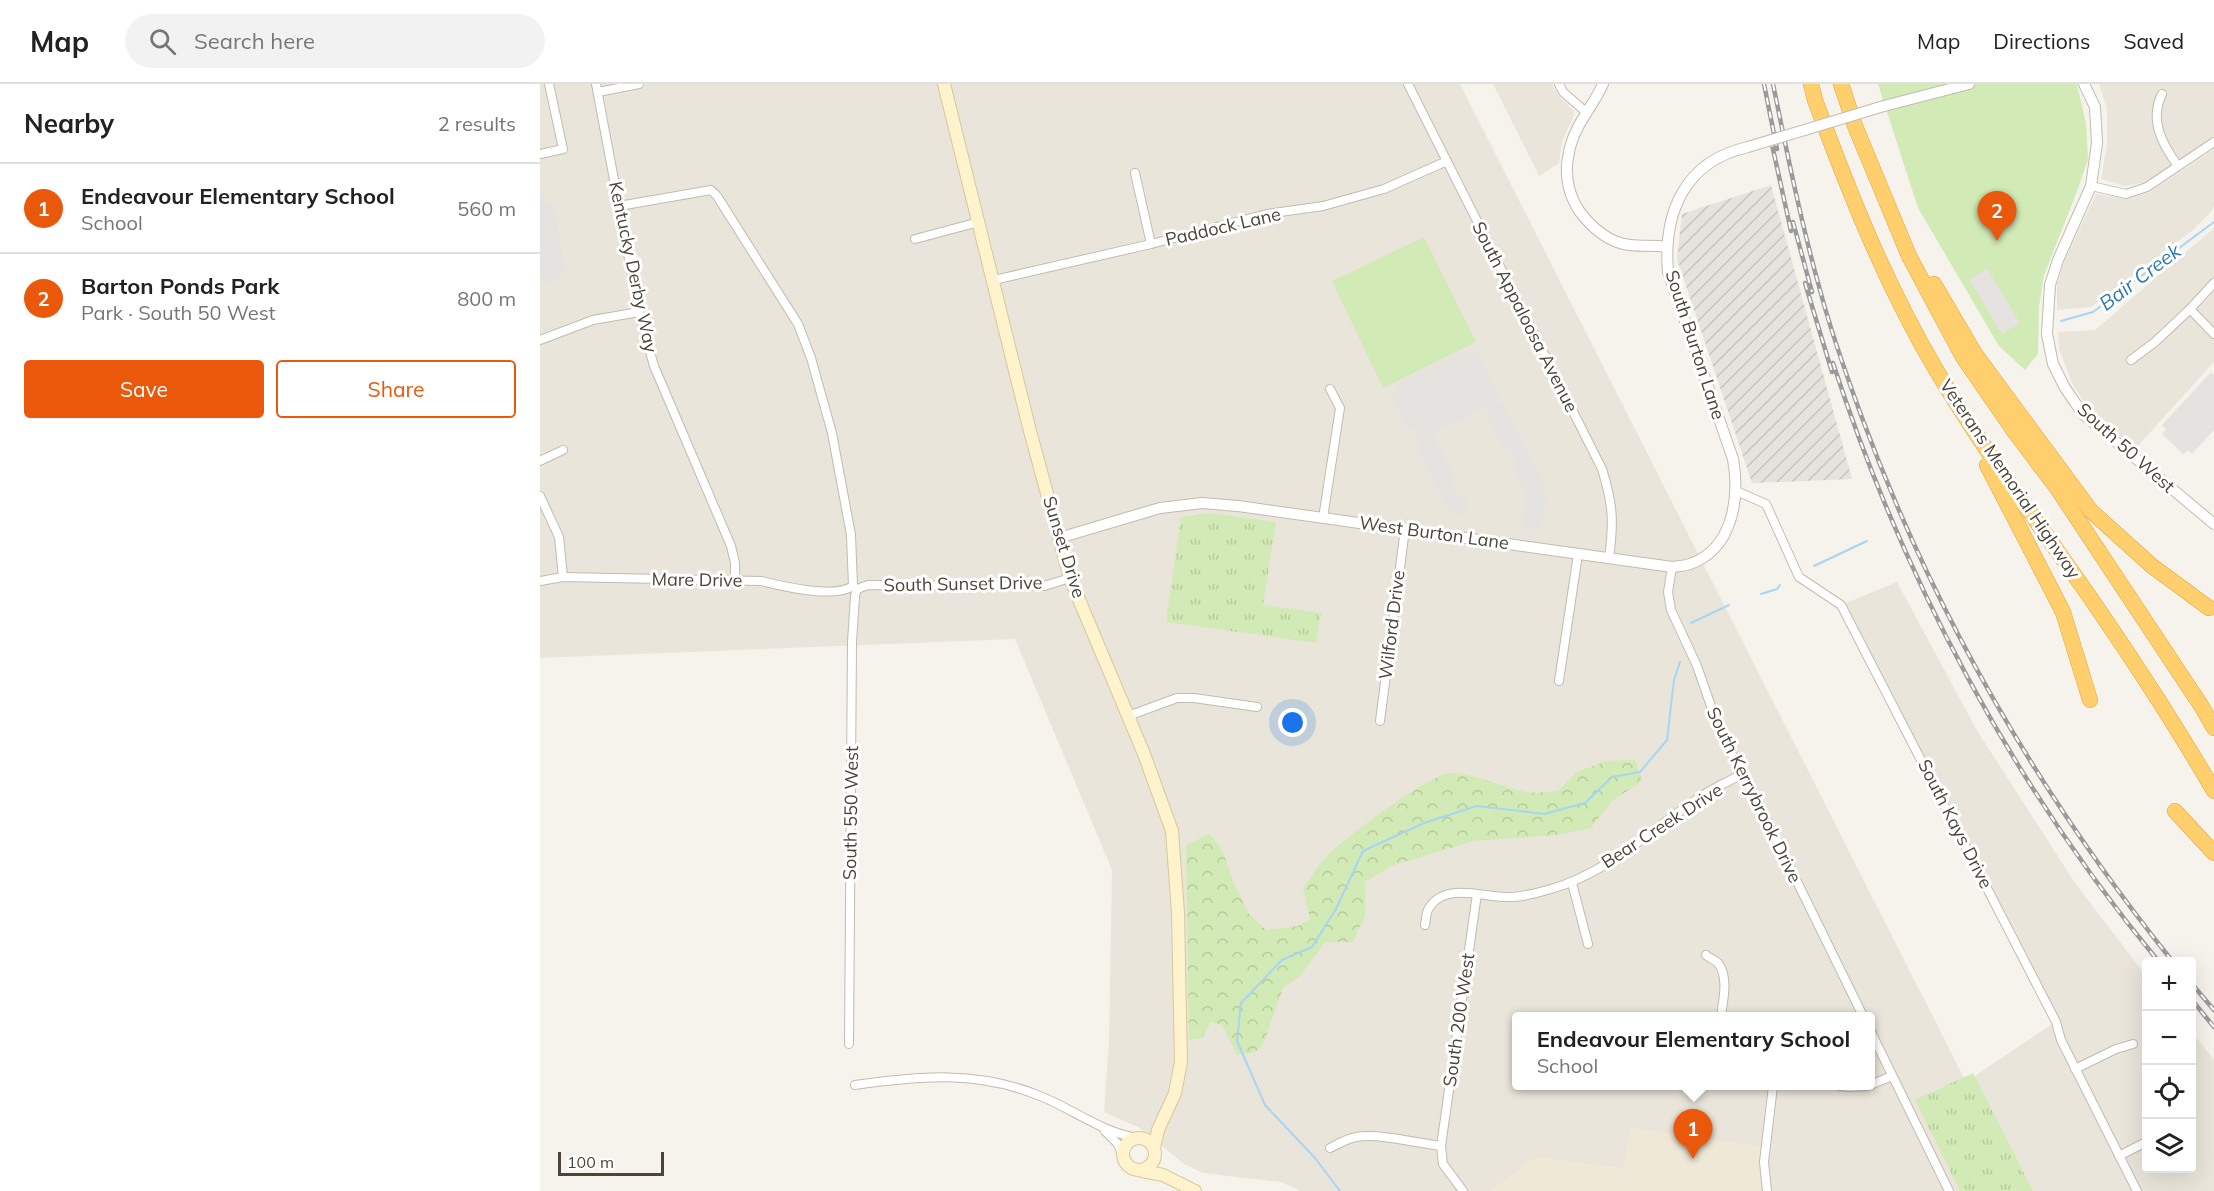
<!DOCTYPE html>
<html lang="en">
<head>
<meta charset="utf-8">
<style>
	:root { --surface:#fff; --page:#f2f2f2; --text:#222; --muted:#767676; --line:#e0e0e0; --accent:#ea580c }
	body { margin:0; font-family:Mulish,sans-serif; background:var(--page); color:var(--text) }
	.controls { position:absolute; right:18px; bottom:18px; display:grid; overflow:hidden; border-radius:6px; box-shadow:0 6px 24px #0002 }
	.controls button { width:54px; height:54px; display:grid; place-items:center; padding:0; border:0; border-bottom:2px solid var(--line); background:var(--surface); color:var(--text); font:30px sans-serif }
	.scale { position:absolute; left:18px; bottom:15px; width:106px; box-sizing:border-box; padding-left:6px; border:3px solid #4b4439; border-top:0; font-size:16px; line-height:21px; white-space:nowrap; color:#4b4439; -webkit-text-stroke:4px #fff; paint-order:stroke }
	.you { position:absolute; left:753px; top:639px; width:21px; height:21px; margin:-15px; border:4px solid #fff; border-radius:50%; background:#1a73e8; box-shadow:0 0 0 9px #1a73e833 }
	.badge { display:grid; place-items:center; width:39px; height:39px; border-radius:50%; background:var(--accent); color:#fff; font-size:20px; font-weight:700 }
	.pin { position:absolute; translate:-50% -50px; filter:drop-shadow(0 2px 3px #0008) }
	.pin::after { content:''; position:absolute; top:32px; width:21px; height:18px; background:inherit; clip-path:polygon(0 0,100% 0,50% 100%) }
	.popup { position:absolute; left:972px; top:928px; width:363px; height:78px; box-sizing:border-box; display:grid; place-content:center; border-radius:6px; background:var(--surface); filter:drop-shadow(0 2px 4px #0005); font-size:20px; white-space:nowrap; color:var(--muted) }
	.popup b { font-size:22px; color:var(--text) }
	.popup::after { content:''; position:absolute; left:50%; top:100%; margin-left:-12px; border:12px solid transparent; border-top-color:var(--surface) }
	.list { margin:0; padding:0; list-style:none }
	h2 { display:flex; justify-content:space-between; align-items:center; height:78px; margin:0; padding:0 24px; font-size:26px }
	h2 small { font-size:20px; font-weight:400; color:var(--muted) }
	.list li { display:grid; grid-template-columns:39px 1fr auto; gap:18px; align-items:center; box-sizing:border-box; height:90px; padding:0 24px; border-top:2px solid var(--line) }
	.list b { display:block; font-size:22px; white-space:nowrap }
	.list p { margin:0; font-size:20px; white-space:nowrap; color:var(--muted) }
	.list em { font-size:20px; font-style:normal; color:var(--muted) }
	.actions { display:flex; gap:12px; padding:18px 24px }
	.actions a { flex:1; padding:14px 0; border:2px solid var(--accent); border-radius:6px; text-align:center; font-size:21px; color:var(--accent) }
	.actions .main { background:var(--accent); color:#fff }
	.icon { flex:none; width:33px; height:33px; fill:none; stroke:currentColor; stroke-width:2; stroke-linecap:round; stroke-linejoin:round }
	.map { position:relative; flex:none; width:1674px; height:1107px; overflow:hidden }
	header { display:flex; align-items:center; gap:36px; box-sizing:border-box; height:84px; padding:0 30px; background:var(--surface); border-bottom:2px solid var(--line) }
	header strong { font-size:28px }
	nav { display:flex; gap:33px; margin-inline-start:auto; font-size:21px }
	.search { width:420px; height:54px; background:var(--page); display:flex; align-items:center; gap:15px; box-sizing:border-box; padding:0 21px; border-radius:33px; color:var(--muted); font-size:22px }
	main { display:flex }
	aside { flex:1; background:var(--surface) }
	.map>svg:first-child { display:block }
</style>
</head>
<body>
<header>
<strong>Map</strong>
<div class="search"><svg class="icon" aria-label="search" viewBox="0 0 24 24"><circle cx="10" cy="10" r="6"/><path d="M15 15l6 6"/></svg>Search here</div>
<nav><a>Map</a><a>Directions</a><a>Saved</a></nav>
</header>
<main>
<aside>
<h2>Nearby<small>2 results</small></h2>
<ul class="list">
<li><span class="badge">1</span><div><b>Endeavour Elementary School</b><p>School</p></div><em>560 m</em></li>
<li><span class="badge">2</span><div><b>Barton Ponds Park</b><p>Park · South 50 West</p></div><em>800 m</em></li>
</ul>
<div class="actions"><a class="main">Save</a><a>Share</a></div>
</aside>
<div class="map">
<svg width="1674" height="1107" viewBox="0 0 1674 1107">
	<defs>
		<pattern id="industrial-furrows" width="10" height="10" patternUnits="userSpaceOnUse" patternTransform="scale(1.5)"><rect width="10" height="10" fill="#e6e2dd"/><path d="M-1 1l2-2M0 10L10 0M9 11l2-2" fill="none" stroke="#c7c3be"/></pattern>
		<pattern id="grass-tufts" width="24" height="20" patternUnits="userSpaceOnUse" patternTransform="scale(1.5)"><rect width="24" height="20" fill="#d2eab5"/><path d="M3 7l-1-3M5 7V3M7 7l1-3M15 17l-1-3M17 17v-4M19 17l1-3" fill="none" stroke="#b6ca9c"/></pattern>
		<pattern id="forest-crowns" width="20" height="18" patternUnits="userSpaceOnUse" patternTransform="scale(1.5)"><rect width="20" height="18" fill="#d2eab5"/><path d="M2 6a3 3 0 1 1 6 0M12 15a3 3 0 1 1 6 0" fill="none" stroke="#b6ca9c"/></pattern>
	</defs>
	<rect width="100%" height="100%" fill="#f6f3ec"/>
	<!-- residential -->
	<g fill="#eae5da" fill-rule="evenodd">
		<path d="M0,0h920l506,998 89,-60 -214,-417 56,-23 79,147 99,154 71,93v192h46v-136l22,28v131h-447l-2,-42h10l-143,-20 -8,40 -88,-11 -45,33h-191l-19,-9 -78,-9 -19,-9 -44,-36 -36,-16 5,-72 3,-170 -97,-231 -475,19zM976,932h354v70h-354z"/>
		<polygon points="953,0 1012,0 1018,11 1034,27 1034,31 1022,58 1019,79 999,92"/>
		<polygon points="1559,0 1674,0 1674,52 1606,98 1585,102 1561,95 1567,60 1567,24"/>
		<polygon points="1674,65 1674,121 1671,128 1653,146 1551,223 1517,226 1517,201 1524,178 1556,110 1587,115 1610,108"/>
		<polygon points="1674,144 1674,278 1594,366 1544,318 1532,299 1519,265 1518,248 1555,246"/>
	</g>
	<!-- industrial -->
	<polygon fill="url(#industrial-furrows)" points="1231,101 1312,395 1212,399 1137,175 1142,130"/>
	<!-- education -->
	<polygon fill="#efe8d6" points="1091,1045 1221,1063 1220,1076 1225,1107 951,1107 996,1074 1083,1085"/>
	<!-- grass -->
	<g fill="url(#grass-tufts)">
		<polygon points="671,429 736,438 723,521 781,529 776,559 626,538 641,433"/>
		<polygon points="1433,989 1493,1107 1420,1107 1375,1016"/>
	</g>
	<!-- forest -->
	<path fill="url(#forest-crowns)" d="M1095,676l7,21 -30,20 -21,27 -35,7 -82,6 -83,25 -26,16v34l-12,26h-28l-24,33 -18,13 -20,57 -8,7 -18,3 -15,-30 -11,-3 -9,16 -13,2 -3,-195 23,-11 12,13 13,36 14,30 18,17 32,-4 12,-7 -7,-31c8,-11 16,-24 25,-33 15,-16 103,-82 122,-82 25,0 51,14 76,19 9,2 22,-1 32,-1l19,-19 30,-11z"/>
	<!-- park -->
	<g fill="#d2eab5">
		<polygon points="1338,0 1537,0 1546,39 1548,76 1536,110 1504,191 1499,223 1498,270 1485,286 1459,262 1378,124"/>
		<polygon points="884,153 936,258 843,304 792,197"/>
	</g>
	<!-- parking -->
	<g fill="#e5e3e0">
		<polygon points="4,109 6,119 13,119 26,187 20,188 21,196 0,200 0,110"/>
		<polygon points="1447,184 1480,239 1462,250 1429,196"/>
		<polygon points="926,266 929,271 937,268 959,311 956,314 959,320 963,319 1007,404 1002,408 1007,411 1002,446 981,442 986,410 973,385 977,382 968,365 964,366 943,325 894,350 915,394 911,397 919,412 923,410 930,424 918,432 915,429 911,431 876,362 880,359 872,342 867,344 851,311 858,307 856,300"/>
		<polygon points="1671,288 1674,291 1674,346 1652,370 1648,366 1643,370 1622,350 1626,345 1622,341"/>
	</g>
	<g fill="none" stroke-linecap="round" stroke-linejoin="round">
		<!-- stream -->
		<g stroke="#a9d4f2" stroke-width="2">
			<polyline points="1521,237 1553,228 1674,138"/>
			<polyline points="1274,482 1327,457"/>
			<polyline points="1221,510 1237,505 1240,501"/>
			<polyline points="1151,539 1189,521"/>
			<polyline points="800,1107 775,1074 725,1021 697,957 701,919 742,876 772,863 796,825 823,767 884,739 937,722 1004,730 1045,719 1072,693 1100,688 1127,656 1134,596 1140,578"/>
		</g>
		<!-- minor casing -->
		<g stroke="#c2bbae" stroke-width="10">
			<g id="minor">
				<polyline points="56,0 99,228 114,282 191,462 195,479 195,496"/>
				<path d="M868,0l194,385c11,35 12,53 7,89"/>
				<polyline points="1019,0 1023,8 1046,28"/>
				<polyline points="58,8 99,0"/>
				<path d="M1622,10c-13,26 0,50 16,72"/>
				<polyline points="0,70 23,65 9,0"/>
				<polyline points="595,89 611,160"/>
				<polyline points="1551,102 1586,110 1607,103 1674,58"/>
				<polyline points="79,122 171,106 177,112 258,240 271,274 292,349 311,451 313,502"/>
				<polyline points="375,155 439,138"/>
				<polyline points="454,196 611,160 727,130 783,122 844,105 907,77"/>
				<polyline points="1650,225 1674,250"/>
				<polyline points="0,256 53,236 99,228"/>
				<polyline points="1591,276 1615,258 1650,225 1674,199"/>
				<polyline points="0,377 23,366"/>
				<polyline points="1196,407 1226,420 1259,493 1301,521 1516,938 1521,956 1597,1107"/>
				<polyline points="0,412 19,453 23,493"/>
				<polyline points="783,434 800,324 790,305"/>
				<polyline points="1132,483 1128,508 1131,526 1157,582 1181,651 1218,718 1323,932"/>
				<path d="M0,497l23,-4 198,4c21,5 73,18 92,5"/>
				<polyline points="317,505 328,501 504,502 530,494"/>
				<polyline points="1019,597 1038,470"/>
				<polyline points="588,632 637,614 654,614 717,623"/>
				<polyline points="840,637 865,445"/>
				<polyline points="1032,799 1048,860"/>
				<path d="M885,841c1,-5 1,-13 4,-17 16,-26 53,-11 77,-11 15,1 30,-4 45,-8 60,-17 103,-63 154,-95 12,-8 25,-13 37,-20"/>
				<path d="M1166,871c3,3 9,5 12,8 11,14 5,38 3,53"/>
				<polyline points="1330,946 1409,1107"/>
				<polyline points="309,960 312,558 315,512 317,505"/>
				<polyline points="1535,985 1576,965 1593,960"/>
				<path d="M315,1001c65,-9 122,-15 185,11 33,13 61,36 97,42"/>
				<polyline points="1330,1001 1352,992"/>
				<polyline points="1299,1002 1310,1003 1327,1002"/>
				<polyline points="565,1047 578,1060 583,1073"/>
				<path d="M790,1064c8,-4 16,-9 26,-11 22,-4 62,6 85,9"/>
				<polyline points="1579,1072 1606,1058"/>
				<polyline points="923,1107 903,1080 901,1062 937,810"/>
				<polyline points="1227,1107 1224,1078 1233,1002"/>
			</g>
		</g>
		<!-- tertiary casing -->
		<g stroke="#c2bbae" stroke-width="12">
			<g id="tertiary">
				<path d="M1063,0c-5,11 -10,18 -16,28 -21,30 -29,68 -7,100 10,13 24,26 40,31 14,5 31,1 46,4"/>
				<polyline points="1544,0 1555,23 1557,59 1551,102 1518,176 1510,201 1507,250 1513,280 1525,304 1543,330 1674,440"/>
				<polyline points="1344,22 1429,0"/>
				<path d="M519,454l101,-30 42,-5 36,3 434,61c5,-1 13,-1 18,-3 43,-15 50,-66 43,-105l-65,-187c-5,-60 17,-111 80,-125"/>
			</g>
		</g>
		<!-- secondary casing -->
		<g stroke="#d6c79b" stroke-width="14">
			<g id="secondary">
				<polyline points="404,0 490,347 530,494 604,670 632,747 638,829 641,978 635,1009 618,1046 614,1064"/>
				<circle cx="599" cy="1070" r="16"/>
				<polyline points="602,1087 623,1091 655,1107"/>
			</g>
		</g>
		<!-- motorway casing -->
		<g stroke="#e0a43c" stroke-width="16">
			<g id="motorway">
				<path d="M1271,0l4,16c34,92 70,183 120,268 46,78 100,151 152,225 45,65 88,131 127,198"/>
				<polyline points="1301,0 1315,42 1369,172 1423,273 1474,347 1517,404 1662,623 1674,644"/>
				<polyline points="1394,200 1435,270 1551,427 1612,482 1669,524"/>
				<polyline points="1447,381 1523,528 1550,616"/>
				<polyline points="1635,727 1674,769"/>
			</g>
		</g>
		<!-- minor -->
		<use href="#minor" stroke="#fff" stroke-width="8"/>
		<!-- tertiary -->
		<use href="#tertiary" stroke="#fff" stroke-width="10"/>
		<!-- secondary -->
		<use href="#secondary" stroke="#fff3cd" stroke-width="12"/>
		<!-- motorway -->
		<use href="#motorway" stroke="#ffcf6e" stroke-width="15"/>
		<!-- rail casing -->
		<g stroke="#9a9a9a" stroke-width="4.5">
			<g id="rail">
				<polyline points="1224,0 1237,65"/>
				<path d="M1233,0c14,69 28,138 47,206 11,42 26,84 41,125 73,199 179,381 312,547"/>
				<polyline points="1231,56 1251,147"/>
				<polyline points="1253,138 1272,208"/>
				<polyline points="1265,199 1292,288"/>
				<path d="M1293,279c70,216 181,424 326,599"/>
				<polyline points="1652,900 1674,926"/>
				<polyline points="1652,916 1674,943"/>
			</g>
		</g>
		<!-- rail -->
		<use href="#rail" stroke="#fff" stroke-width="2" stroke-dasharray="7" stroke-linecap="butt"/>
		<!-- tertiary-bridge casing -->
		<g stroke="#c2bbae" stroke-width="12" stroke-linecap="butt">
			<polyline id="tertiary-bridge" points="1208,63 1344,22"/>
		</g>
		<!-- tertiary-bridge -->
		<use href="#tertiary-bridge" stroke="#fff" stroke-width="10"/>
	</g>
	<g text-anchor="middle" stroke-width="6" stroke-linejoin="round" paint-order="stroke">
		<!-- street labels -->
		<g font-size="18" fill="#4b4439" stroke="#fff">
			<text transform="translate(683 143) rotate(-13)" y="6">Paddock Lane</text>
			<text transform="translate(93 183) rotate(78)" y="6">Kentucky Derby Way</text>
			<text transform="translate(985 233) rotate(63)" y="6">South Appaloosa Avenue</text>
			<text transform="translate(1155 261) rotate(72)" y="6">South Burton Lane</text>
			<text transform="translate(1586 364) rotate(42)" y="6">South 50 West</text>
			<text transform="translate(1470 395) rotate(56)" y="6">Veterans Memorial Highway</text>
			<text transform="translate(894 449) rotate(8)" y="6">West Burton Lane</text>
			<text transform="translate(524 463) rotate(73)" y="6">Sunset Drive</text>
			<text transform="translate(157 496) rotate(1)" y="6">Mare Drive</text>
			<text transform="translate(423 500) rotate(-1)" y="6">South Sunset Drive</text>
			<text transform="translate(852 541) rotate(-83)" y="6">Wilford Drive</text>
			<text transform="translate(1214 711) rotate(64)" y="6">South Kerrybrook Drive</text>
			<text transform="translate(311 729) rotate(-89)" y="6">South 550 West</text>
			<text transform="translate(1415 740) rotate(63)" y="6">South Kays Drive</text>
			<text transform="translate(1122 742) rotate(-33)" y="6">Bear Creek Drive</text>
			<text transform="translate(919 936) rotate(-82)" y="6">South 200 West</text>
		</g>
		<!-- water labels -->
		<g font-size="20" font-style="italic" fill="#2e7ab2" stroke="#fff">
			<text transform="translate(1600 193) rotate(-37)" y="7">Bair Creek</text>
		</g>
	</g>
</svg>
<div class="controls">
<button>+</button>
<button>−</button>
<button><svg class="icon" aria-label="locate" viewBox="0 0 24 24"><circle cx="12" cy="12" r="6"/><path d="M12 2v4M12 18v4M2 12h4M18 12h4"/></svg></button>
<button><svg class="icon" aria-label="layers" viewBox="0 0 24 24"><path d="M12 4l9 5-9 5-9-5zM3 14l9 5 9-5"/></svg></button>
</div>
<div class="scale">100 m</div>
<div class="you"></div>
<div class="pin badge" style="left:1153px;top:1075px">1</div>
<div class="popup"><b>Endeavour Elementary School</b>School</div>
<div class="pin badge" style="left:1457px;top:157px">2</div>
</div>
</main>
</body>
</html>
